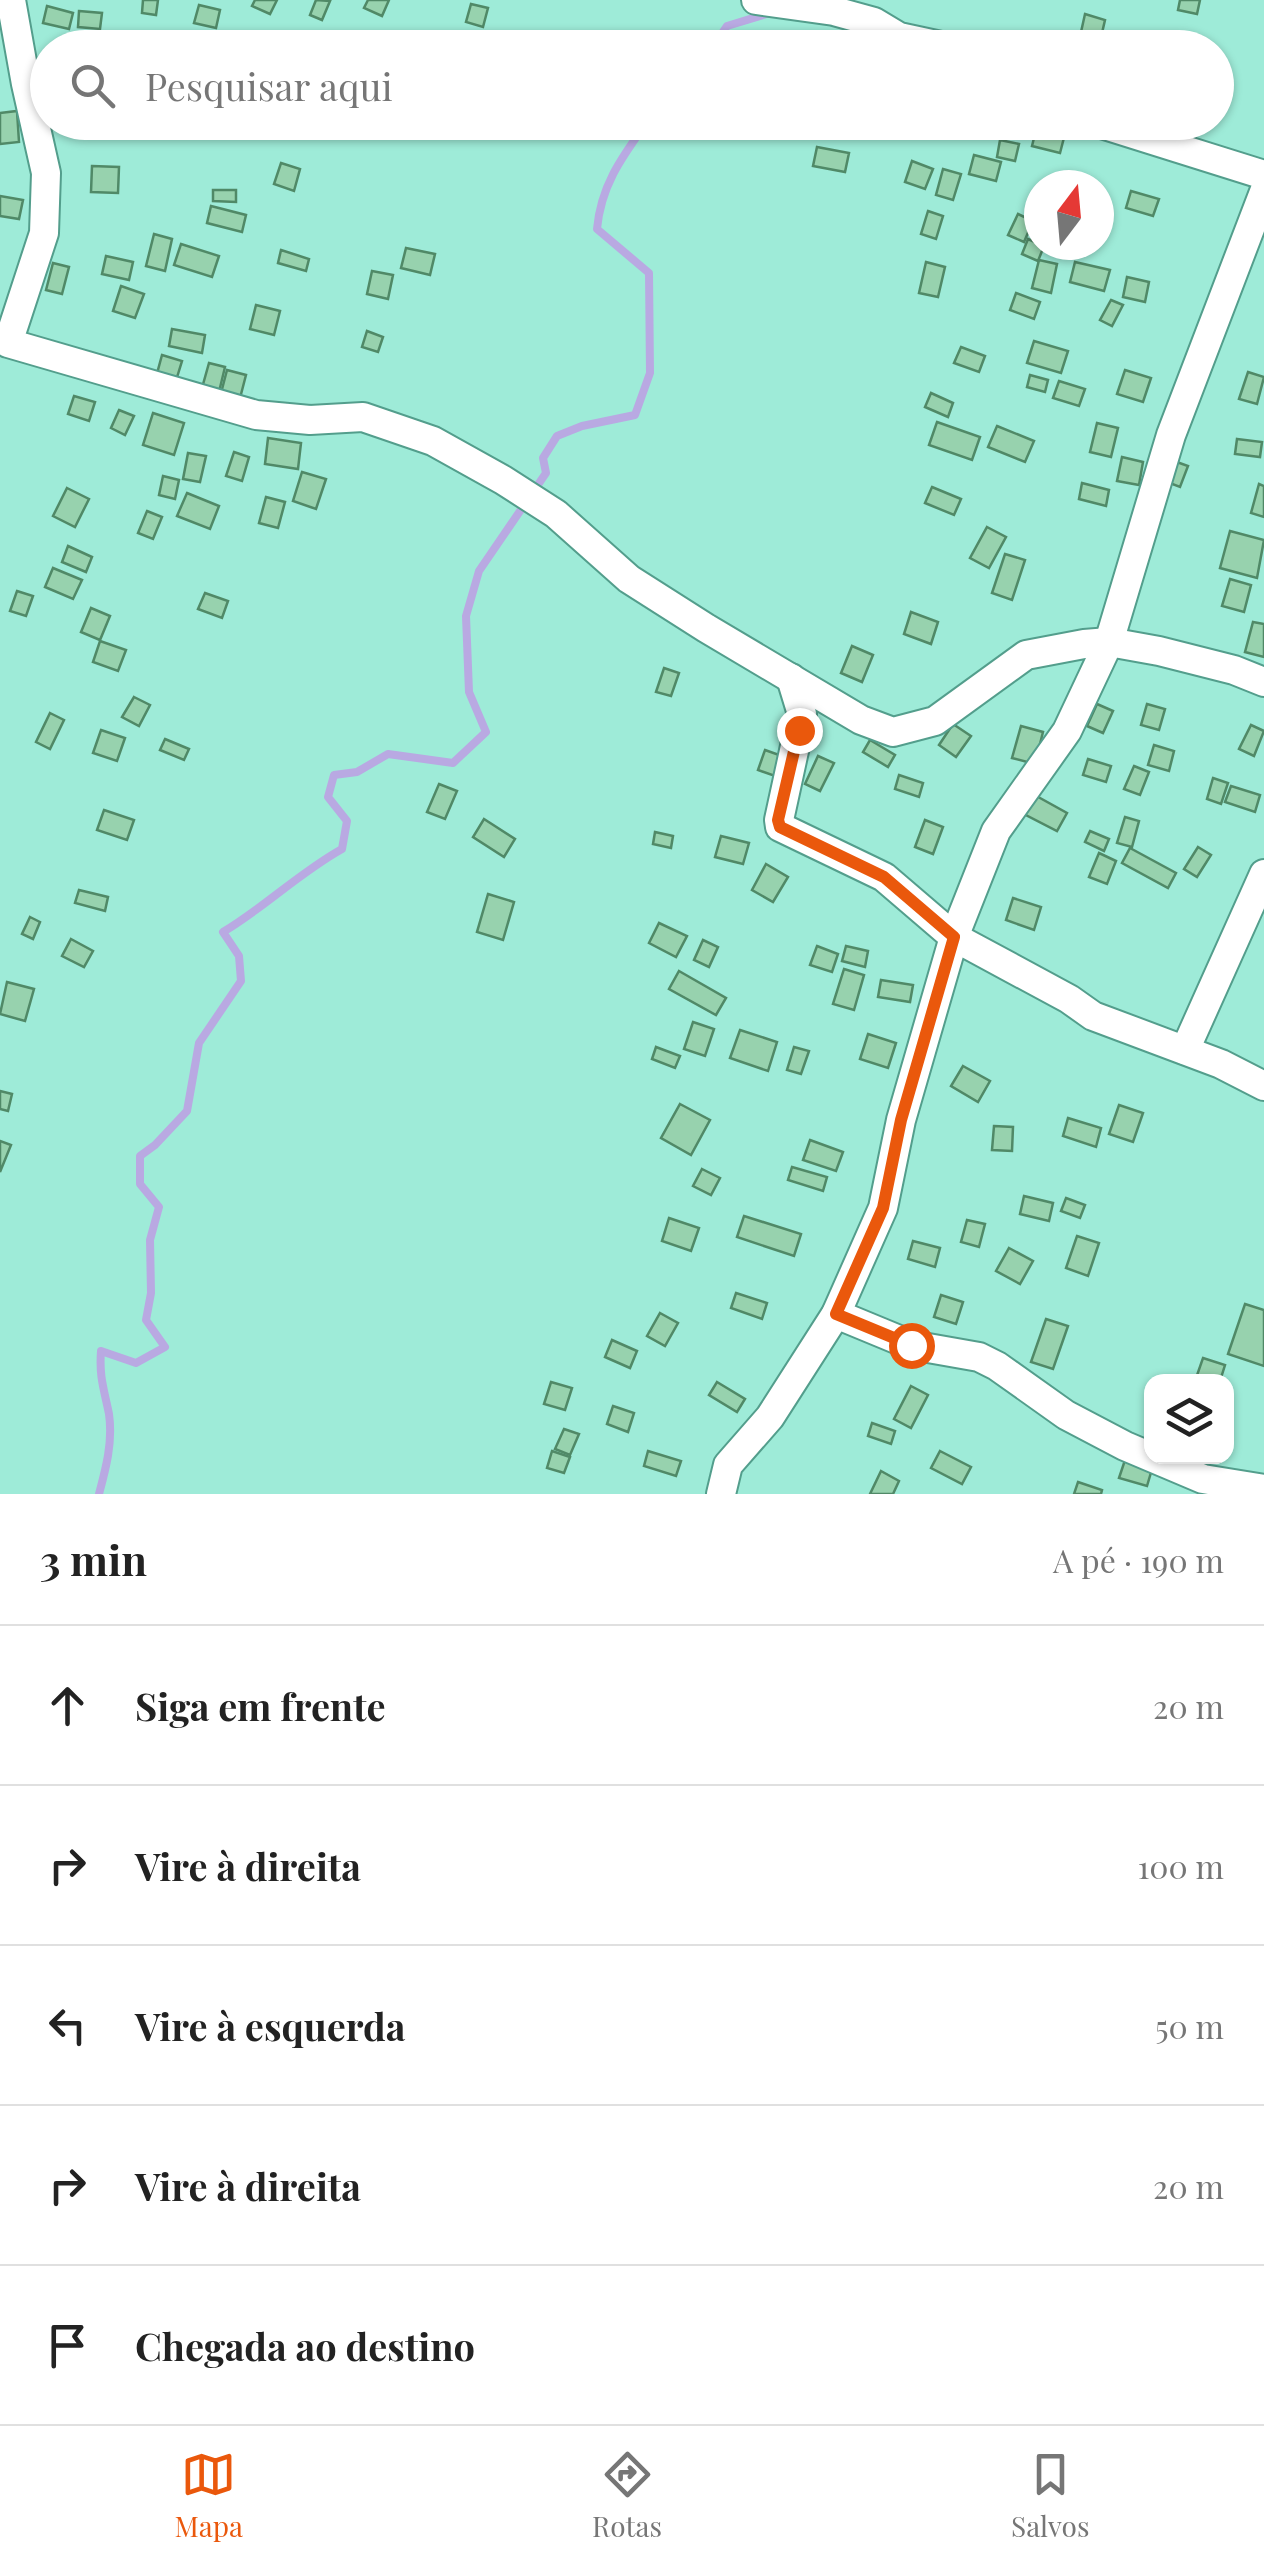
<!DOCTYPE html>
<html lang="pt">
<head>
<meta charset="utf-8">
<style>
	:root { --surface:#fff; --page:#f6f6f6; --text:#222; --muted:#767676; --line:#e0e0e0; --accent:#ea580c }
	body { margin:0; font-family:"Playfair Display",serif; background:var(--page); color:var(--text) }
	.controls { position:absolute; right:30px; bottom:30px; display:grid; overflow:hidden; border-radius:20px; box-shadow:0 2px 8px #0004 }
	.controls button { width:90px; height:90px; display:grid; place-items:center; padding:0; border:0; border-bottom:2px solid var(--line); background:var(--surface); color:var(--text); font:50px sans-serif }
	.compass { position:absolute; left:1024px; top:170px; width:90px; height:90px; border-radius:50%; background:var(--surface); box-shadow:0 2px 8px #0004; rotate:16deg }
	.stop { position:absolute; width:30px; height:30px; margin:-22px; border:8px solid #ea580c; border-radius:50%; background:#fff }
	.stop.end { background:#ea580c; border-color:#fff; box-shadow:0 2px 10px #0008 }
	.list { margin:0; padding:0; list-style:none }
	h2 { display:flex; justify-content:space-between; align-items:center; height:130px; margin:0; padding:0 40px; font-size:42px }
	h2 small { font-size:32px; font-weight:400; color:var(--muted) }
	.list li { display:grid; grid-template-columns:65px 1fr auto; gap:30px; align-items:center; box-sizing:border-box; height:160px; padding:0 40px; border-top:2px solid var(--line) }
	.list b { display:block; font-size:38px; white-space:nowrap }
	.list em { font-size:32px; font-style:normal; color:var(--muted) }
	.icon { flex:none; width:55px; height:55px; fill:none; stroke:currentColor; stroke-width:2; stroke-linecap:round; stroke-linejoin:round }
	.map { position:relative; flex:none; width:1264px; height:1494px; overflow:hidden }
	.search { position:absolute; background:var(--surface); box-shadow:0 2px 8px #0004; left:30px; right:30px; top:30px; height:110px; display:flex; align-items:center; gap:25px; box-sizing:border-box; padding:0 35px; border-radius:55px; color:var(--muted); font-size:38px }
	.sheet { height:930px; background:var(--surface) }
	nav { display:flex; justify-content:space-around; align-items:center; box-sizing:border-box; height:140px; border-top:2px solid var(--line); background:var(--surface); font-size:28px; color:var(--muted) }
	nav a { display:grid; justify-items:center; gap:5px }
	nav .on { color:var(--accent) }
	.map>svg:first-child { display:block }
</style>
</head>
<body>
<div class="map">
<svg width="1264" height="1494" viewBox="0 0 1264 1494">
	<rect width="100%" height="100%" fill="#9eebd8"/>
	<g fill="none" stroke-linecap="round" stroke-linejoin="round">
		<!-- stream -->
		<g stroke="#b9a9e2" stroke-width="8">
			<polyline points="712,48 727,26 773,12"/>
			<path d="M99,1494c7,-26 14,-52 10,-80 -5,-25 -10,-37 -8,-63l35,12 29,-16 -19,-27 5,-27 -1,-53 9,-33 -19,-23v-28l15,-11 32,-34 12,-68 42,-62 -2,-25 -16,-24c42,-25 76,-59 119,-83l5,-28 -19,-24 6,-22 23,-3 31,-18 65,9 33,-31 -17,-40 -3,-76 13,-45 67,-98 -3,-15 14,-22 25,-10 53,-11 15,-42 -1,-100 -52,-44c4,-44 25,-72 50,-107"/>
		</g>
	</g>
	<!-- building -->
	<g fill="#97d2ae" stroke="#508967" stroke-width="2.5">
		<polygon points="143,0 158,0 156,15 142,13"/>
		<polygon points="255,0 277,0 270,14 252,6"/>
		<polygon points="316,0 330,1 322,20 310,15"/>
		<polygon points="368,0 389,0 382,16 364,8"/>
		<polygon points="1180,0 1200,0 1197,14 1178,10"/>
		<polygon points="471,4 488,8 483,27 466,22"/>
		<polygon points="199,5 220,10 216,28 194,23"/>
		<polygon points="47,6 73,13 69,29 43,23"/>
		<polygon points="79,11 102,13 100,29 78,27"/>
		<polygon points="1085,14 1105,20 1099,46 1079,41"/>
		<polygon points="1125,35 1155,42 1154,48 1122,48"/>
		<polygon points="215,37 234,39 233,48 214,48"/>
		<polygon points="17,111 19,142 0,144 0,113"/>
		<polygon points="1038,122 1067,126 1060,153 1032,146"/>
		<polygon points="1000,140 1019,144 1015,161 997,157"/>
		<polygon points="817,147 849,153 845,172 813,166"/>
		<polygon points="974,155 1001,162 996,181 969,174"/>
		<polygon points="912,161 933,169 925,189 905,182"/>
		<polygon points="281,163 300,169 294,191 274,184"/>
		<polygon points="92,166 119,167 118,193 91,192"/>
		<polygon points="943,169 961,174 953,200 936,195"/>
		<polygon points="213,190 236,190 236,202 213,201"/>
		<polygon points="1131,191 1159,199 1153,216 1126,208"/>
		<polygon points="0,196 23,200 19,219 0,216"/>
		<polygon points="211,206 246,215 242,232 207,223"/>
		<polygon points="928,211 943,216 936,239 921,234"/>
		<polygon points="1018,214 1033,221 1024,242 1008,235"/>
		<polygon points="154,234 172,239 165,271 146,266"/>
		<polygon points="1028,239 1044,246 1038,261 1022,254"/>
		<polygon points="181,244 219,256 212,277 174,265"/>
		<polygon points="406,248 435,254 430,275 401,268"/>
		<polygon points="281,250 309,259 306,271 278,263"/>
		<polygon points="106,256 133,262 129,280 102,274"/>
		<polygon points="1039,260 1057,264 1051,293 1032,288"/>
		<polygon points="926,262 945,267 938,297 919,293"/>
		<polygon points="1075,262 1110,270 1104,291 1070,282"/>
		<polygon points="53,263 69,267 62,294 46,290"/>
		<polygon points="372,271 393,275 388,299 367,294"/>
		<polygon points="1127,277 1149,282 1145,302 1123,297"/>
		<polygon points="121,286 144,294 135,318 113,311"/>
		<polygon points="1016,293 1040,302 1034,319 1010,310"/>
		<polygon points="1111,300 1123,305 1112,326 1100,320"/>
		<polygon points="256,305 280,311 274,335 250,329"/>
		<polygon points="172,329 205,335 202,353 169,346"/>
		<polygon points="367,331 383,337 378,352 362,347"/>
		<polygon points="1034,341 1068,351 1061,373 1027,363"/>
		<polygon points="961,347 985,356 979,372 954,363"/>
		<polygon points="162,355 182,361 174,387 155,381"/>
		<polygon points="209,363 225,367 219,392 202,388"/>
		<polygon points="227,370 246,375 239,402 220,397"/>
		<polygon points="1125,370 1151,378 1143,402 1117,394"/>
		<polygon points="1248,372 1264,377 1257,404 1239,399"/>
		<polygon points="1030,375 1048,380 1045,392 1027,387"/>
		<polygon points="1059,381 1085,389 1079,406 1053,398"/>
		<polygon points="931,393 953,403 948,417 925,407"/>
		<polygon points="74,396 95,402 89,421 68,414"/>
		<polygon points="119,410 134,416 125,435 111,428"/>
		<polygon points="153,413 184,423 174,455 143,445"/>
		<polygon points="937,422 980,437 972,460 929,445"/>
		<polygon points="1097,423 1118,428 1111,457 1090,452"/>
		<polygon points="997,426 1034,441 1025,462 988,447"/>
		<polygon points="268,438 301,443 298,469 265,464"/>
		<polygon points="1237,439 1262,442 1260,457 1235,454"/>
		<polygon points="234,452 249,457 242,481 226,476"/>
		<polygon points="188,453 206,456 200,482 183,479"/>
		<polygon points="1122,457 1143,462 1139,485 1117,481"/>
		<polygon points="1174,461 1188,466 1180,487 1167,482"/>
		<polygon points="302,472 326,479 316,509 293,501"/>
		<polygon points="163,476 179,480 175,499 159,495"/>
		<polygon points="1082,483 1109,490 1106,506 1079,499"/>
		<polygon points="1259,484 1264,486 1264,517 1251,513"/>
		<polygon points="932,487 961,499 954,515 925,503"/>
		<polygon points="67,488 89,499 75,527 53,516"/>
		<polygon points="187,493 219,506 210,529 177,516"/>
		<polygon points="266,497 285,502 278,528 259,523"/>
		<polygon points="147,511 162,517 153,539 138,533"/>
		<polygon points="987,527 1006,537 989,568 970,558"/>
		<polygon points="1230,531 1264,540 1257,578 1220,568"/>
		<polygon points="68,546 92,557 86,572 62,562"/>
		<polygon points="1005,554 1025,560 1012,600 992,593"/>
		<polygon points="53,568 82,580 73,599 45,587"/>
		<polygon points="1230,579 1251,585 1244,612 1222,606"/>
		<polygon points="17,591 33,596 26,616 10,611"/>
		<polygon points="205,593 228,601 222,618 198,609"/>
		<polygon points="91,608 110,616 100,640 81,632"/>
		<polygon points="911,612 938,622 931,644 904,634"/>
		<polygon points="1253,622 1264,624 1264,657 1245,652"/>
		<polygon points="100,641 126,650 118,671 93,662"/>
		<polygon points="852,646 873,655 862,682 841,673"/>
		<polygon points="664,668 679,673 671,696 656,692"/>
		<polygon points="134,697 150,705 139,726 122,717"/>
		<polygon points="1097,704 1113,711 1103,733 1087,726"/>
		<polygon points="1147,704 1165,709 1159,730 1141,725"/>
		<polygon points="50,713 64,720 50,749 36,742"/>
		<polygon points="953,724 971,736 956,757 939,745"/>
		<polygon points="1251,725 1264,731 1254,756 1239,749"/>
		<polygon points="1021,726 1043,732 1035,764 1012,758"/>
		<polygon points="101,730 125,738 117,761 93,753"/>
		<polygon points="165,739 189,749 184,760 160,750"/>
		<polygon points="870,740 895,755 888,767 863,752"/>
		<polygon points="1154,745 1174,751 1169,771 1148,765"/>
		<polygon points="765,750 782,756 775,776 758,770"/>
		<polygon points="818,756 834,763 820,791 805,784"/>
		<polygon points="1088,759 1111,766 1106,782 1083,775"/>
		<polygon points="1134,766 1149,772 1140,795 1124,789"/>
		<polygon points="899,775 923,783 919,797 895,789"/>
		<polygon points="1213,778 1228,783 1221,804 1207,799"/>
		<polygon points="439,784 457,791 445,819 427,812"/>
		<polygon points="1231,786 1260,795 1255,812 1225,802"/>
		<polygon points="1031,793 1067,813 1057,831 1020,812"/>
		<polygon points="104,810 134,820 127,840 97,830"/>
		<polygon points="1125,817 1139,821 1132,847 1117,843"/>
		<polygon points="484,819 515,839 504,857 473,837"/>
		<polygon points="925,820 943,827 933,854 915,847"/>
		<polygon points="1090,831 1109,839 1104,851 1085,842"/>
		<polygon points="655,832 673,836 671,848 653,844"/>
		<polygon points="721,836 749,843 743,864 715,857"/>
		<polygon points="1198,847 1211,855 1197,877 1184,869"/>
		<polygon points="1130,848 1176,873 1168,888 1122,863"/>
		<polygon points="1099,853 1116,861 1107,884 1089,877"/>
		<polygon points="766,864 788,877 773,902 752,890"/>
		<polygon points="79,890 108,897 105,911 75,903"/>
		<polygon points="488,894 514,902 503,940 477,932"/>
		<polygon points="1013,898 1041,907 1034,930 1006,920"/>
		<polygon points="30,917 40,922 33,939 22,934"/>
		<polygon points="659,923 687,936 676,957 649,943"/>
		<polygon points="71,939 93,951 84,967 62,956"/>
		<polygon points="703,940 718,947 709,967 694,960"/>
		<polygon points="817,946 838,954 832,972 810,965"/>
		<polygon points="846,946 868,951 865,967 842,961"/>
		<polygon points="844,969 864,975 854,1010 833,1004"/>
		<polygon points="679,971 726,998 716,1015 669,989"/>
		<polygon points="881,980 913,985 910,1002 878,997"/>
		<polygon points="7,982 34,989 25,1021 0,1014"/>
		<polygon points="693,1022 714,1029 705,1056 684,1049"/>
		<polygon points="740,1030 777,1042 768,1071 730,1058"/>
		<polygon points="868,1034 896,1043 888,1068 860,1059"/>
		<polygon points="656,1047 680,1056 675,1068 652,1059"/>
		<polygon points="794,1047 809,1051 801,1074 787,1070"/>
		<polygon points="963,1066 990,1081 978,1102 951,1086"/>
		<polygon points="0,1091 12,1094 8,1111 0,1109"/>
		<polygon points="680,1104 710,1120 691,1155 661,1138"/>
		<polygon points="1119,1105 1143,1113 1133,1142 1109,1134"/>
		<polygon points="1068,1118 1101,1128 1096,1147 1063,1136"/>
		<polygon points="994,1126 1013,1127 1012,1151 992,1150"/>
		<polygon points="810,1140 843,1152 836,1171 803,1160"/>
		<polygon points="0,1141 11,1145 0,1172"/>
		<polygon points="792,1167 827,1177 823,1191 788,1180"/>
		<polygon points="702,1169 720,1178 711,1195 693,1186"/>
		<polygon points="1024,1196 1053,1203 1049,1221 1020,1214"/>
		<polygon points="1066,1198 1085,1205 1080,1218 1061,1211"/>
		<polygon points="744,1216 801,1234 794,1256 737,1237"/>
		<polygon points="669,1218 699,1228 691,1251 662,1241"/>
		<polygon points="967,1220 985,1224 979,1247 961,1242"/>
		<polygon points="1077,1236 1099,1243 1088,1276 1066,1268"/>
		<polygon points="913,1241 940,1248 935,1267 908,1259"/>
		<polygon points="1009,1248 1033,1261 1020,1284 996,1271"/>
		<polygon points="736,1293 767,1303 762,1319 731,1308"/>
		<polygon points="941,1295 963,1302 956,1324 934,1317"/>
		<polygon points="1245,1304 1264,1310 1264,1366 1228,1354"/>
		<polygon points="660,1313 678,1323 665,1346 647,1336"/>
		<polygon points="1046,1319 1068,1326 1053,1369 1031,1362"/>
		<polygon points="612,1340 637,1351 630,1368 605,1357"/>
		<polygon points="1203,1358 1225,1365 1220,1381 1195,1381"/>
		<polygon points="551,1382 572,1388 565,1410 544,1404"/>
		<polygon points="717,1382 745,1399 737,1412 709,1395"/>
		<polygon points="911,1386 928,1395 911,1428 894,1419"/>
		<polygon points="613,1406 634,1413 628,1432 607,1424"/>
		<polygon points="872,1423 895,1431 891,1444 868,1436"/>
		<polygon points="564,1429 579,1434 570,1455 555,1449"/>
		<polygon points="552,1451 570,1457 564,1473 547,1468"/>
		<polygon points="648,1451 681,1461 676,1476 644,1466"/>
		<polygon points="940,1451 971,1467 962,1484 931,1468"/>
		<polygon points="1125,1460 1152,1469 1147,1486 1119,1478"/>
		<polygon points="881,1471 899,1481 893,1494 870,1494"/>
		<polygon points="1078,1482 1102,1490 1101,1494 1074,1494"/>
	</g>
	<g fill="none" stroke-linecap="round" stroke-linejoin="round">
		<!-- street casing -->
		<g stroke="#539e8c" stroke-width="32">
			<g id="street">
				<polyline points="11,0 26,84 46,173 44,233 8,343 256,415 310,420 363,417 433,441 503,480 556,514 629,579 706,628 861,720 893,732 935,721 1026,655 1084,644 1109,642 1159,651 1234,670 1264,682"/>
				<polyline points="756,0 834,11 874,22 899,37 950,48"/>
				<polyline points="1095,122 1264,175"/>
				<polyline points="791,678 802,714 779,820 780,827 884,877 954,937 1069,999 1093,1016 1221,1064 1264,1086"/>
				<polyline points="1185,1050 1264,874"/>
				<polyline points="836,1314 911,1345 979,1357 997,1366 1066,1415 1125,1446 1203,1479 1264,1489"/>
				<polyline points="721,1494 728,1465 770,1417 836,1314 883,1208 901,1120 954,937 996,831 1067,731 1109,642 1171,435 1264,192"/>
			</g>
		</g>
		<!-- street -->
		<use href="#street" stroke="#fff" stroke-width="28"/>
	</g>
	<g fill="none" stroke-linecap="round" stroke-linejoin="round">
		<!-- route -->
		<polyline stroke="#ea580c" stroke-width="12" points="799,730 778,820 780,827 884,877 954,937 901,1120 883,1208 836,1314 911,1345"/>
	</g>
</svg>
<div class="controls">
<button><svg class="icon" aria-label="layers" viewBox="0 0 24 24"><path d="M12 4l9 5-9 5-9-5zM3 14l9 5 9-5"/></svg></button>
</div>
<svg class="compass" viewBox="-18 -18 36 36"><path d="M0-13l5 13h-10z" fill="#e53935"/><path d="M0 13l5-13h-10z" fill="#767676"/></svg>
<div class="stop" style="left:911px;top:1345px"></div>
<div class="stop end" style="left:799px;top:730px"></div>
<div class="search"><svg class="icon" aria-label="search" viewBox="0 0 24 24"><circle cx="10" cy="10" r="6"/><path d="M15 15l6 6"/></svg>Pesquisar aqui</div>
</div>
<section class="sheet">
<h2>3 min<small>A pé · 190 m</small></h2>
<ul class="list">
<li><svg class="icon" aria-label="ahead" viewBox="0 0 24 24"><path d="M12 20V5M6 11l6-6 6 6"/></svg><div><b>Siga em frente</b></div><em>20 m</em></li>
<li><svg class="icon" aria-label="right" viewBox="0 0 24 24"><path d="M7 20v-9h11M14 6l5 5-5 5"/></svg><div><b>Vire à direita</b></div><em>100 m</em></li>
<li><svg class="icon" aria-label="left" viewBox="0 0 24 24"><path d="M17 20v-9H6M10 6l-5 5 5 5"/></svg><div><b>Vire à esquerda</b></div><em>50 m</em></li>
<li><svg class="icon" aria-label="right" viewBox="0 0 24 24"><path d="M7 20v-9h11M14 6l5 5-5 5"/></svg><div><b>Vire à direita</b></div><em>20 m</em></li>
<li><svg class="icon" aria-label="arrive" viewBox="0 0 24 24"><path d="M6 21V4h12l-3 4 3 4H6"/></svg><div><b>Chegada ao destino</b></div></li>
</ul>
</section>
<nav>
<a class="on"><svg class="icon" aria-label="map" viewBox="0 0 24 24"><path d="M3 6l6-2 6 2 6-2v14l-6 2-6-2-6 2zM9 4v14M15 6v14"/></svg>Mapa</a>
<a><svg class="icon" aria-label="directions" viewBox="0 0 24 24"><path d="M12 3l9 9-9 9-9-9zM9 14v-3h6M13 9l2 2-2 2"/></svg>Rotas</a>
<a><svg class="icon" aria-label="saved" viewBox="0 0 24 24"><path d="M7 4h10v16l-5-4-5 4z"/></svg>Salvos</a>
</nav>
</body>
</html>
